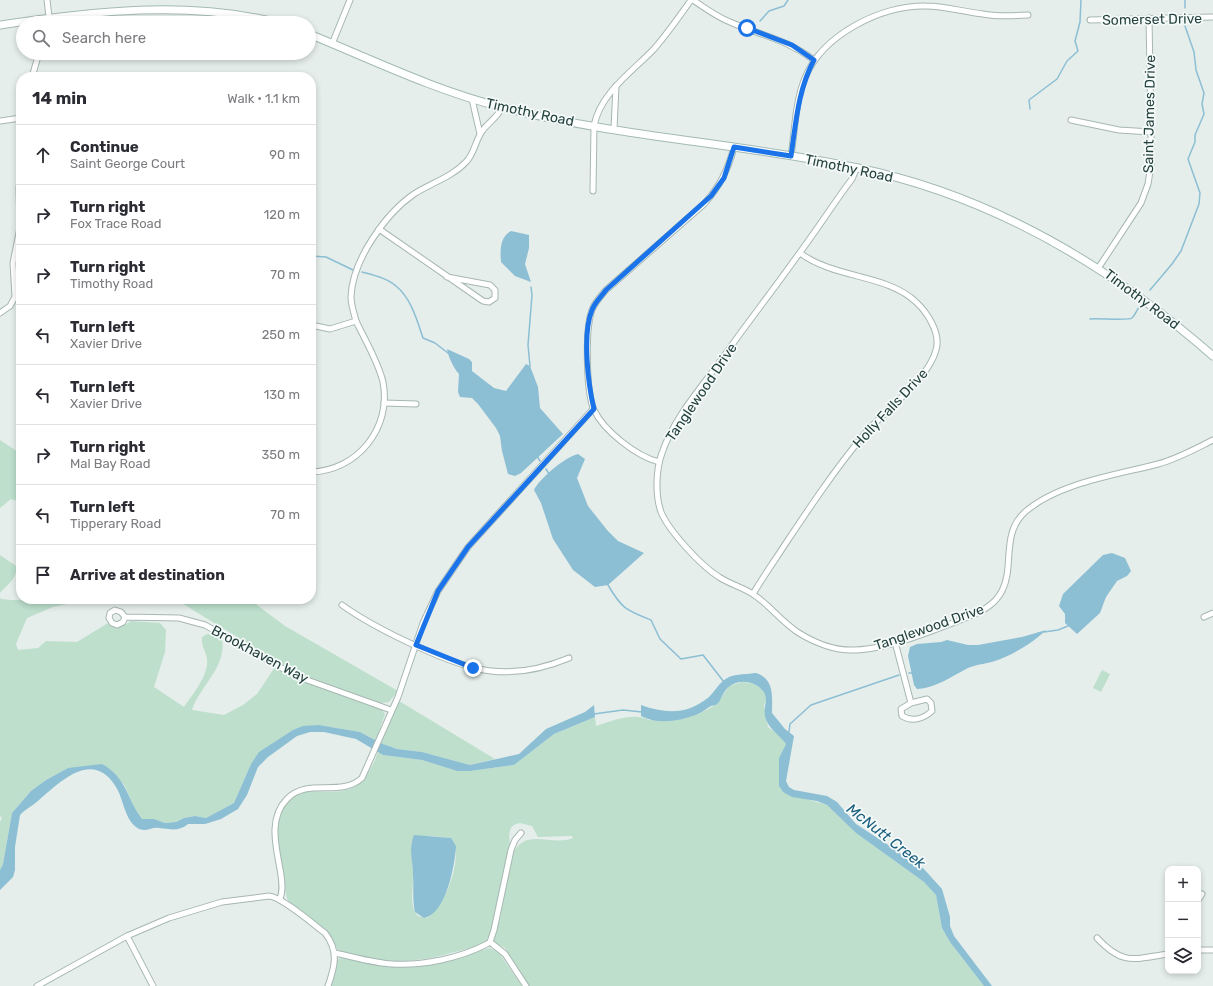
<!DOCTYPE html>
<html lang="en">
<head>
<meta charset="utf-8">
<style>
	:root { --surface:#fff; --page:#f2f2f3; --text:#2b2b33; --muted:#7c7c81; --line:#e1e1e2 }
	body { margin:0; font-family:Rubik,sans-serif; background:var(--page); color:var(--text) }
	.controls { position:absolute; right:12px; bottom:12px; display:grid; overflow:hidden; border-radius:8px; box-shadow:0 2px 6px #0003 }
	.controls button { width:36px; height:36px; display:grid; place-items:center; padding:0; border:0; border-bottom:1px solid var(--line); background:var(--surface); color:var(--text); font:20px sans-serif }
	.stop { position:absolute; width:12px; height:12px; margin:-9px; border:3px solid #1a73e8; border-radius:50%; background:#fff }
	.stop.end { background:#1a73e8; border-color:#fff; box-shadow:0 1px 4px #0008 }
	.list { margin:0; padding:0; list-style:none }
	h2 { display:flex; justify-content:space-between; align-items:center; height:52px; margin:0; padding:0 16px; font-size:17px }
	h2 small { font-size:13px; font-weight:400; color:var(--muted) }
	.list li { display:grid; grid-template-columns:26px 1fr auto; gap:12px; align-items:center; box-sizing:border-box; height:60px; padding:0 16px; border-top:1px solid var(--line) }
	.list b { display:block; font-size:15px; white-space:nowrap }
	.list p { margin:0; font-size:13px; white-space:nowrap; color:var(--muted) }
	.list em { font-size:13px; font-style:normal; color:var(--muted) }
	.icon { flex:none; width:22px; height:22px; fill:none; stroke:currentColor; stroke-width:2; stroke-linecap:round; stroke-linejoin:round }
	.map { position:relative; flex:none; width:1213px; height:986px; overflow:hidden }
	.search { position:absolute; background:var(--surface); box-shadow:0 2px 6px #0003; left:16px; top:16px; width:300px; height:44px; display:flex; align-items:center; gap:10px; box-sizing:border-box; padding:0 14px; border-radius:22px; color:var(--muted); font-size:15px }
	.panel { position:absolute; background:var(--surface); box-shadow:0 2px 6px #0003; left:16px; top:72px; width:300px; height:532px; border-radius:16px }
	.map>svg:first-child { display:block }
</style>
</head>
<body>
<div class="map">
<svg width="1213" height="986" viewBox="0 0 1213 986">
	<rect width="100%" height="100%" fill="#e5eeeb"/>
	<!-- green -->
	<g fill="#bddfcc" fill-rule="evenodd">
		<polygon points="0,440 21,454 21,502 11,499 0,508"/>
		<path d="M0,555l16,11c2,12 -9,19 -16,27z"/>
		<path d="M0,597l1,2 10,1 79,-1 -37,8 -26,11 -11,26 2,6 20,-2 8,-7 31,1 31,-19c9,6 15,4 23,-2l29,2 6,7 -1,22 -11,35 30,20c9,-13 25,-32 23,-48 -1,-8 -6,-13 -5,-22l5,-3 10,1 5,4c5,28 -22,47 -30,71l32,5 19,-10 14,-11 18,-27 22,11 84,30 4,6 -9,26 -16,-8 -41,-7 -26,5 -42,34 -17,39 -28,15 -11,-2 -11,2 -8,4 -11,1 -11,-4 -12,1 -7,-10 -10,-24 -15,-17 -42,-1 -22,12 -15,11 -19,22 -9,51 -3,6v-48l2,-4 -2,-2z"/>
		<polygon points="175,599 249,599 285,626 398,691 389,702 381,703 298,674"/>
		<polygon points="1102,670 1110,674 1101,692 1093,688"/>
		<path d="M742,682c12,0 20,5 25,16l-3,7 4,22 12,9 6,8 -7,14v28l4,6 44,13 29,28 68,49 12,13 6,33 8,14 34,44h-456l-23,-38 -11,-6 -1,-3 7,-20 12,-64c13,-29 39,-8 61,-17l-1,-2 -34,1 -6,-11 -12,-3c-13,2 -11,12 -10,22l-19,88 -8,12c-28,6 -56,17 -86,16 -13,0 -46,-4 -57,-10 -7,-4 -7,-14 -13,-20 -11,-10 -27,-15 -37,-26 -6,-8 -15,-76 -12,-87 1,-3 3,-7 5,-10 16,-29 46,-9 69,-20 14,-8 21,-22 26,-36l5,3 39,5 35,11h13l44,-6 40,-31 41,-17 1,9c16,-5 37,-14 53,-6l50,-6 18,-10 12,-18zM431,836l20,2c1,5 4,10 5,15 0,20 -12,54 -29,65l-9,-2c-10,-11 -4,-28 -5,-41 0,-13 -3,-23 -1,-35z"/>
		<polygon points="399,701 495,759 470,765 422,752 397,749 380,743"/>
		<path d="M490,948l9,5 23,33h-191l6,-26 4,-2c42,7 65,12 108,2 14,-3 27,-9 41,-12z"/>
	</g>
	<!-- water -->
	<g fill="#8cbed4">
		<path d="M511,231l18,4v13l-4,16 6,18 -16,-6 -14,-14c-1,-12 -1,-25 10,-31z"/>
		<path d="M447,349l22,10 3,3v9l22,17 12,3 20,-27 4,2 8,21 2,21 23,26 -42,39 -6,3 -7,-2 -6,-23 -2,-15 -4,-8 -18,-24 -6,-6 -12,-1 -2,-5 1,-18c-5,-5 -11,-18 -12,-25z"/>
		<path d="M578,454l7,5 -8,19 11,28 19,24 11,11 26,12 -36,32 -13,2 -22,-17 -20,-31 -12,-36 -7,-13c5,-11 31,-33 44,-36z"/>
		<polygon points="1112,553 1125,558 1131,571 1127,576 1117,581 1106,597 1100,613 1077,634 1065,623 1065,614 1059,606 1063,594 1103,555"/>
		<path d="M1046,630c-13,13 -34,25 -51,31 -9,3 -18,3 -27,7 -16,8 -32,20 -51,21l-3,-4 -6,-29 2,-9 7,-3 24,-2 6,-2 21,5h10l44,-8z"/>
		<path d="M756,673c19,6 16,25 16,40l13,16 9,7 -8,45 3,6 5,3 33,6 10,6 19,22 40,26 20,16 7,2 19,21 8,28v9l4,10 38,50h-8l-34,-44 -8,-14 -6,-33 -12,-13 -68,-49 -29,-28 -10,-4 -25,-4 -9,-5 -4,-6v-28l7,-14c-7,-10 -18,-15 -21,-28 -2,-10 5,-18 -3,-26 -10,-11 -28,-11 -37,1 -3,4 -5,11 -8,13 -2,2 -4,1 -6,2 -4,2 -8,6 -13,8 -17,7 -41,11 -57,2v-11c25,9 46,10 68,-8 7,-7 10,-15 20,-20 7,-3 19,-3 27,-4z"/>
		<path d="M594,705l1,12 -41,17 -40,31 -44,6h-13l-35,-11 -39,-5 -27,-16 -32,-7h-14l-13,4 -29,21 -10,10 -11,28 -9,14 -17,10 -16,5h-17c-10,8 -17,5 -29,4 -8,-2 -14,6 -23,-1 -11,-8 -13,-29 -20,-40 -23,-38 -55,-6 -77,13 -6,6 -14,9 -19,15l-5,32v23l-2,7 -13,13v-20l3,-6 9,-51 19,-22 15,-11 22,-12 34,-4c26,15 24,34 40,55h12l11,4 11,-1 8,-4 11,-2 11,2 28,-15 17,-39 8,-12 34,-22 10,-4 16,-1 41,7 23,12 14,5 25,3 48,13 49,-11 27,-25 39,-17z"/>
		<path d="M414,835l37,3 5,8c-1,19 -10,68 -32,72l-9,-6c-3,-13 -1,-24 -2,-37 0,-14 -5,-26 1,-40z"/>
	</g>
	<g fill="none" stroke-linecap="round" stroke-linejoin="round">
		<!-- stream -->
		<g stroke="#8cbed4" stroke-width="1.5">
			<polyline points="1185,8 1185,0"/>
			<polyline points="760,21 769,11 784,6 788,0"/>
			<polyline points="1030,109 1029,100 1057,79 1067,61 1078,51 1075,41 1080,22 1081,0"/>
			<polyline points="311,256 326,257 353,270"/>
			<path d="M362,272c11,3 25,6 34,14 15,12 21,34 27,52l12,5 13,10"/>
			<polyline points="1150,290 1172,264 1181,251 1199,204 1200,193 1188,159 1195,142 1195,135 1204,114 1202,104 1204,93 1196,70 1194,52 1185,26"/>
			<path d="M1090,319c8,-1 38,2 42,-1 3,-3 5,-8 7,-11"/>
			<polyline points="530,366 528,345 532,295 531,287"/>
			<polyline points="537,456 540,461"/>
			<polyline points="546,469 549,474"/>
			<path d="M608,585c14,24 18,25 43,35l9,19 21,20 22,-4 21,27"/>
			<polyline points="1044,632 1058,630 1068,626"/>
			<polyline points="909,673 912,673"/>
			<polyline points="594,714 623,710 642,712"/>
			<polyline points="789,732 790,724 811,705 899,675"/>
		</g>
		<!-- street casing -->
		<g stroke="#a7b7b3" stroke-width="7">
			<g id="street">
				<polyline points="47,0 49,17 47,23"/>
				<path d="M693,0c12,8 24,17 37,22 32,14 54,16 84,38"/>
				<polyline points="1090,20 1213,17"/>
				<polyline points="332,44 350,0"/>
				<polyline points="32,77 39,53"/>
				<polyline points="472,99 480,134"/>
				<polyline points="1071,120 1119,130 1151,132"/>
				<polyline points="0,121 21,118"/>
				<polyline points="614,129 616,86"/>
				<path d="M791,156c4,-25 4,-54 14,-78 17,-43 76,-73 121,-72 19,0 38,6 57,8 15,3 30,2 45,1"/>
				<path d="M857,167l-5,12c-19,25 -35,51 -54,76 -24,34 -50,67 -74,101 -22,31 -50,61 -62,97 -6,16 -7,42 -1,59 8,19 40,54 58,65 12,8 27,11 38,20 15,11 26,26 42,36 16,10 37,18 56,17 34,-1 83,-21 115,-34 62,-23 21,-73 55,-104 33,-29 91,-37 133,-48 19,-5 37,-15 55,-24"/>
				<path d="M593,191l1,-65c6,-33 39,-55 60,-77 13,-15 25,-32 37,-49"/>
				<polyline points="379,229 483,301 489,302 495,298 495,290 490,285 447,277"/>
				<polyline points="1099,267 1141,203 1148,184 1151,165 1151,132 1149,18"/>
				<polyline points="0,313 10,306 15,297 13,263 20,228 19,188 21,169"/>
				<path d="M356,321c-2,-8 -5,-16 -5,-24 1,-36 34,-83 63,-103 17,-11 38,-17 52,-32 9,-9 9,-22 17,-32 6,-8 15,-13 19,-23"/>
				<path d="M311,325l19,4 26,-8c9,19 22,40 27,61 9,46 -26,89 -72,90"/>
				<polyline points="384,403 416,404"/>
				<path d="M659,462c-23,-6 -55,-31 -65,-52 -8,-18 -9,-82 -2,-100 3,-8 9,-14 14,-20l98,-86c16,-18 24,-34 30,-57"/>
				<path d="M753,594c10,-17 22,-34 33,-51 24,-36 48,-72 76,-106 20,-25 66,-56 74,-87 5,-16 -8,-37 -20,-48 -29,-28 -81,-23 -116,-49"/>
				<path d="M342,605c32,23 111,62 149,66 26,3 54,-3 78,-13"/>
				<polyline points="125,617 123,622 117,625 112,623 109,618 110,613 115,610 121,612 125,617 179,618 205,625 296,676 391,710"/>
				<polyline points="1204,617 1213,613"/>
				<path d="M895,642l16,61 -10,6 1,7c10,6 21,3 30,-5l-1,-8 -4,-4 -16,4"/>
				<path d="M280,899c3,-8 2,-15 1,-24 -4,-25 -14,-56 6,-76 21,-22 53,-1 75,-21l36,-81 25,-74 15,-32 30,-44 125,-138"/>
				<polyline points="1198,900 1202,894"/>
				<polyline points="127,936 153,986"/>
				<path d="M1097,938c26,28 37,21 71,16"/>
				<polyline points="490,942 505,954 526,986"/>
				<polyline points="1198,950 1213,950"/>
				<path d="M335,953c19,4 38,10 57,11 31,2 68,-6 95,-20l3,-2 4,-12 17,-80 4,-10 6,-7"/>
				<path d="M37,986l90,-50 42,-18 53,-16 47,-6c13,1 44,28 56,37 14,18 10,33 3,53"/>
			</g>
		</g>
		<!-- secondary casing -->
		<g stroke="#a3bab5" stroke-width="9">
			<g id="secondary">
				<path d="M0,25c93,-14 187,-25 279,-2"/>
				<path d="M309,34c64,26 125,56 192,73 117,30 239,36 357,61 135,28 252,98 355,188"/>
			</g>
		</g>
		<!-- street -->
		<use href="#street" stroke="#fff" stroke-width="5"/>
		<!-- secondary -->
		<use href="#secondary" stroke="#fff" stroke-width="7"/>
	</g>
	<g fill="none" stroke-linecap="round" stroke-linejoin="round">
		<!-- route -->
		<path stroke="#1a73e8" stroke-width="5" d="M473,668l-57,-23 22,-54 30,-44 126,-138c-6,-25 -12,-75 -2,-99 3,-8 9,-13 14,-20l105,-94 13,-18 10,-31 57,9c5,-34 7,-66 23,-96l-22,-15 -45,-17"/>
	</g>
	<g text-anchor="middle" stroke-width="3.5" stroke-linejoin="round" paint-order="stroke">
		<!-- street labels -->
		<g font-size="14" fill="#23413d" stroke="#f5faf9">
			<text transform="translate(1152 19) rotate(-1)" y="5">Somerset Drive</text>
			<text transform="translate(530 112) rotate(12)" y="5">Timothy Road</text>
			<text transform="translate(1149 114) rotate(-89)" y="5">Saint James Drive</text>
			<text transform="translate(849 168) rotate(12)" y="5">Timothy Road</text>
			<text transform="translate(1142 299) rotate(37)" y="5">Timothy Road</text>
			<text transform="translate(701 392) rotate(-56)" y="5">Tanglewood Drive</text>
			<text transform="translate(890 408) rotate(-47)" y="5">Holly Falls Drive</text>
			<text transform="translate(929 627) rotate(-19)" y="5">Tanglewood Drive</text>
			<text transform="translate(260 654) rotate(28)" y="5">Brookhaven Way</text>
		</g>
		<!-- water labels -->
		<g font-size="15" font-style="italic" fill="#1b5f7f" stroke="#f5faf9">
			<text transform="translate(886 836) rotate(38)" y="5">McNutt Creek</text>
		</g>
	</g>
</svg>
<div class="controls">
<button>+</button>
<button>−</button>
<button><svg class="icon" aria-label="layers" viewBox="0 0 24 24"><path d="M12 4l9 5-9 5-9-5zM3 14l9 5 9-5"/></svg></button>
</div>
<div class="stop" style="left:747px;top:28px"></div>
<div class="stop end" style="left:473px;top:668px"></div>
<div class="search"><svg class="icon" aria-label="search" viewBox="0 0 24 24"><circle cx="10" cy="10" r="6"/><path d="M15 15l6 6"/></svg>Search here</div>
<section class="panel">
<h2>14 min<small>Walk · 1.1 km</small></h2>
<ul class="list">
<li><svg class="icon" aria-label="ahead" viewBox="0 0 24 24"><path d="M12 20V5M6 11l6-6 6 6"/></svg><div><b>Continue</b><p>Saint George Court</p></div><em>90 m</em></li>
<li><svg class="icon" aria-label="right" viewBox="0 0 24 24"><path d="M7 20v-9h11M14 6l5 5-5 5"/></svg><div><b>Turn right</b><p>Fox Trace Road</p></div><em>120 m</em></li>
<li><svg class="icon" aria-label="right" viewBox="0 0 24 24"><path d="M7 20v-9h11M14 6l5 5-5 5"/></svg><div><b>Turn right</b><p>Timothy Road</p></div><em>70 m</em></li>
<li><svg class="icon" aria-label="left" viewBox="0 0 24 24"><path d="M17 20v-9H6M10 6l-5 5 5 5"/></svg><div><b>Turn left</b><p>Xavier Drive</p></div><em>250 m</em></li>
<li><svg class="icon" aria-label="left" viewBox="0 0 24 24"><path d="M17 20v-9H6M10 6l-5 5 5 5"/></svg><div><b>Turn left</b><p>Xavier Drive</p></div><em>130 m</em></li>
<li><svg class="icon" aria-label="right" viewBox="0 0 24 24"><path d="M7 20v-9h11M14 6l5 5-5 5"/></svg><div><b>Turn right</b><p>Mal Bay Road</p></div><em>350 m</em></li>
<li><svg class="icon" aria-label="left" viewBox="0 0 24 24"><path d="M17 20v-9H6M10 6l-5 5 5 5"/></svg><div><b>Turn left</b><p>Tipperary Road</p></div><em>70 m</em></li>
<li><svg class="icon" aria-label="arrive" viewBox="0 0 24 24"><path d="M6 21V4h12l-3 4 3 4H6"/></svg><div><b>Arrive at destination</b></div></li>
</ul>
</section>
</div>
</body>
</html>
